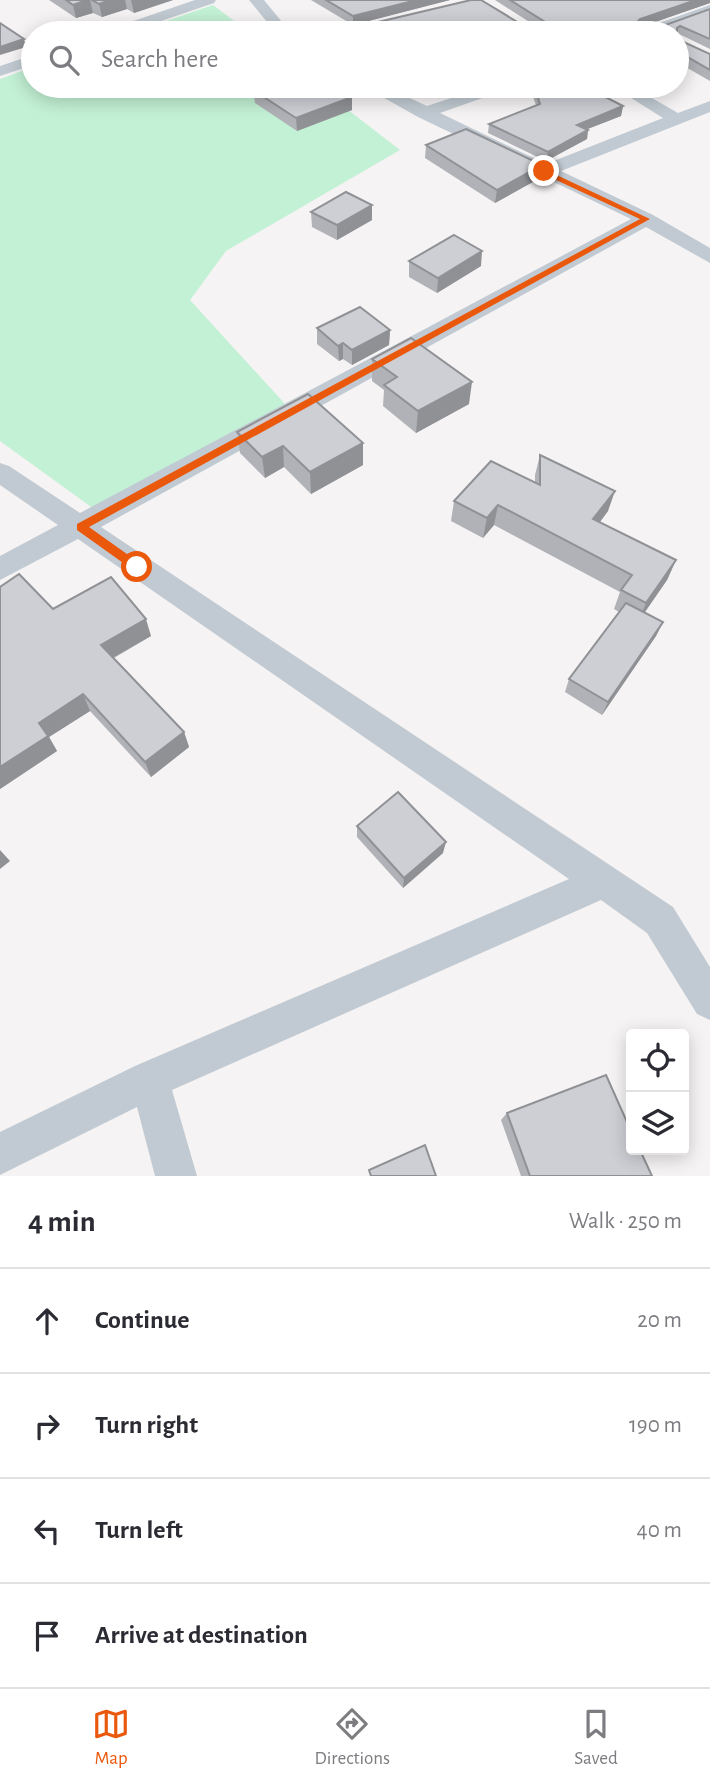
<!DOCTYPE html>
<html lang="en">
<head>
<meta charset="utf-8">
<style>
	:root { --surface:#fff; --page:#f2f2f3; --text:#2b2b33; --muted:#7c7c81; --line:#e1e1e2; --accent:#ea580c }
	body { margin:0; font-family:"Alegreya Sans",sans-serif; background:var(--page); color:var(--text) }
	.controls { position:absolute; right:21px; bottom:21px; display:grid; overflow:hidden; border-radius:7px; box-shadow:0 4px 18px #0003 }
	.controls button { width:63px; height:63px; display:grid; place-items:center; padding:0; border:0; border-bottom:2px solid var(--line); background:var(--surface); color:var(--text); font:35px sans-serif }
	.stop { position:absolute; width:21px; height:21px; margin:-16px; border:5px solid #ea580c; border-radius:50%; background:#fff }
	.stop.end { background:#ea580c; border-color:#fff; box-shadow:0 2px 7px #0008 }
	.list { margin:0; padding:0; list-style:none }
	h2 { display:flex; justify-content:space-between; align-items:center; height:91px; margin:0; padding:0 28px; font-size:30px }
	h2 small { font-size:23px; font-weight:400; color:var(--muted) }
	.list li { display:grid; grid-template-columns:46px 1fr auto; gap:21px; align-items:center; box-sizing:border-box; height:105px; padding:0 28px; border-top:2px solid var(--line) }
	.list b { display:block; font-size:26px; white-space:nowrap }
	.list em { font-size:23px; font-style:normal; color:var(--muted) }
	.icon { flex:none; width:38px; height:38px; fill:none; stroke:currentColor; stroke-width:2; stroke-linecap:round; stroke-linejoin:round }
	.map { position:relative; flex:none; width:710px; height:1176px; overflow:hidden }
	.search { position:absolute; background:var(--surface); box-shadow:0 4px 18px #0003; left:21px; right:21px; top:21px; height:77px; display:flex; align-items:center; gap:18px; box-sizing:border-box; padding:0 24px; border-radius:38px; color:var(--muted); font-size:26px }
	.sheet { height:511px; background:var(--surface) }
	nav { display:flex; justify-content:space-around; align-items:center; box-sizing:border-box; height:98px; border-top:2px solid var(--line); background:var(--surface); font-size:19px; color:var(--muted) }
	nav a { display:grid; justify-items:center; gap:4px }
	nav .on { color:var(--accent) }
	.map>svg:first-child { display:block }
</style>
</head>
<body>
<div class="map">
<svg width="710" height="1176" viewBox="0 0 710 1176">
	<rect width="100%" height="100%" fill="#f5f3f3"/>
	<!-- green -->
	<g fill="#c3f1d5">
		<polygon points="213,5 250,33 131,33"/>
		<polygon points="33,67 33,86 317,86 400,150 226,251 190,300 286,405 94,509 0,441 0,79"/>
	</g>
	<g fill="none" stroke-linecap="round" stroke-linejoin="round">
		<!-- street -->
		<g fill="#c1cad2" fill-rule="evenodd">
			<polygon points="195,0 216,0 214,3 126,33 104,33 107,30"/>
			<polygon points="249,0 264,0 291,33 276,33"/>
			<polygon points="710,5 710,14 657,33 636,33 639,30"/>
			<polygon points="33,55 33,65 0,76 0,66"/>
			<polygon points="363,86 384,86 427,106 487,86 510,86 508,89 440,113 546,164 663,118 612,86 631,86 678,113 710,101 710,112 561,171 653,215 710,248 710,263 646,227 101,527 673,907 710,967 710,1020 697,1014 647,933 601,900 172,1090 197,1176 155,1176 137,1107 0,1175 0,1132 135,1066 569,879 78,539 0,580 0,556 58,525 0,485 0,463 9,466 80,513 631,219 418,117"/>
		</g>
	</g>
	<!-- wall -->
	<g fill="#b0b2b7">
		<polygon points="49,0 173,0 134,13 127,9 102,17 93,13 76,18"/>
		<polygon points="311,0 450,0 353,25"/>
		<polygon points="495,0 710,0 710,3 640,27 660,27 710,9 710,49 677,33 336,33 336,32 537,27"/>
		<polygon points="677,39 710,54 710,81 677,62"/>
		<polygon points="439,86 479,86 453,94"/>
		<polygon points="529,86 620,86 618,93 596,92 623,106 621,116 587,129 588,130 587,139 546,161 488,133 489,124 536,105"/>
		<polygon points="635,86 662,86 660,94 650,94"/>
		<polygon points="253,90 352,110 297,131 255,103"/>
		<polygon points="426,145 542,165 540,178 495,203 425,158"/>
		<polygon points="372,205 372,220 337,240 312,227 311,212"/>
		<polygon points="409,261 481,266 437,293 409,277"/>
		<polygon points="317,328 390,330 389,345 352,365 343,359 339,361 317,344"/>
		<polygon points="372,359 469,404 416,433 383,406 384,390 372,381"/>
		<polygon points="237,432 363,465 311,494 284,467 265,478 240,453"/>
		<polygon points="540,455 608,511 600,522 676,560 667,580 645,612 663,622 656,636 602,715 565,692 569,679 619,612 614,609 620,592 494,525 483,538 451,521 454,501 535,483 535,475"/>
		<polygon points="53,609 151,636 114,658 184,732 189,747 151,777 90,711 49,737 57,751 0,789"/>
		<polygon points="357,826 443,853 403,888 357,837"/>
		<polygon points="507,1113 652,1176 521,1176 501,1120"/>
	</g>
	<!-- shaded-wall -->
	<g fill="#909195">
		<polygon points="87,0 90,0 93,13 76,18 73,5"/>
		<polygon points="110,0 125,0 127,9 102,17 99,4"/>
		<polygon points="131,0 173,0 134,13"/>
		<polygon points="417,0 450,0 353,25 353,16"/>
		<polygon points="696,0 710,0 710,3 638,28 635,24 640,19"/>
		<polygon points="24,39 26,47 0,55 0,47"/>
		<polygon points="454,86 479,86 453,94"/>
		<polygon points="352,97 352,110 297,131 296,118"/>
		<polygon points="623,106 621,116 575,134 577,125"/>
		<polygon points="588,130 587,139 546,161 548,152"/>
		<polygon points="542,165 540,178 495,203 497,190"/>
		<polygon points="372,205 372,220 337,240 337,225"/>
		<polygon points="482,251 481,266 437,293 438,278"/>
		<polygon points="390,330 389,345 352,365 352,350"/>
		<polygon points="343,343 343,359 339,361 338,346"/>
		<polygon points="472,382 469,404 416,433 418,411"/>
		<polygon points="363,443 363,465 311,494 310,472"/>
		<polygon points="283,446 284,467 265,478 262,457"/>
		<polygon points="615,491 608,511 587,539 593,519"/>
		<polygon points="498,505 494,525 483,538 487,518"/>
		<polygon points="676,560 667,580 638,622 646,603"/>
		<polygon points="146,619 151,636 107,661 101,645"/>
		<polygon points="663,622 656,636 602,715 608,702"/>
		<polygon points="83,694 90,711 49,737 57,751 0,789 0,767 39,723"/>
		<polygon points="184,732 189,747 151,777 145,762"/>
		<polygon points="446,842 443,853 403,888 404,878"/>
		<polygon points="0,850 10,861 0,869"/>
	</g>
	<!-- building -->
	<g fill="#cdcfd5" stroke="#909195" stroke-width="2">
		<polygon points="66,0 87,0 73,5"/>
		<polygon points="92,0 110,0 99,4"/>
		<polygon points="326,0 417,0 353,16"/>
		<polygon points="471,0 481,0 524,26 543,27 545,22 510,0 696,0 640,19 635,24 638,27 660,27 710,9 710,39 680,26 677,28 677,33 339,33 336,32"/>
		<polygon points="0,23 24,39 0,47"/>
		<polygon points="677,39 710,54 710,70 677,51"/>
		<polygon points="266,86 336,86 352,97 296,118 253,90"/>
		<polygon points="534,86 584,86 623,106 577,125 588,130 548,152 489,124 540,104"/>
		<polygon points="466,129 542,165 497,190 426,145"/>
		<polygon points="346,192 372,205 337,225 311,212"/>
		<polygon points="454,235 482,251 438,278 409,261"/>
		<polygon points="360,307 390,330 352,350 343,343 338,346 317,328"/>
		<polygon points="411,338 472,382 418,411 384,385 397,377 372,359"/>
		<polygon points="308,394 363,443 310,472 283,446 262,457 237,432"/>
		<polygon points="540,455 615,491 593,519 676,560 646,603 621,590 632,575 498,505 487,518 454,501 491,461 540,485"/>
		<polygon points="19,574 53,609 111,577 146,619 101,645 184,732 145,762 83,694 39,723 48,736 0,767 0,587"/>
		<polygon points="626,603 663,622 608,702 569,679"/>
		<polygon points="398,792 446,842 404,878 357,826"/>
		<polygon points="606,1075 631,1131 631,1150 640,1150 652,1176 530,1176 507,1113"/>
		<polygon points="425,1145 436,1176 371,1176 369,1170"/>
	</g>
	<!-- route -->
	<polygon fill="#ea580c" points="541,170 546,170 650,219 89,527 141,564 141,570 133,570 77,530 77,524 640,219 541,173"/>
</svg>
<div class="controls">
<button><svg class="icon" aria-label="locate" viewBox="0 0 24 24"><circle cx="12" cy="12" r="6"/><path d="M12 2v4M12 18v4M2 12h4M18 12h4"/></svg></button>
<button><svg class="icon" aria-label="layers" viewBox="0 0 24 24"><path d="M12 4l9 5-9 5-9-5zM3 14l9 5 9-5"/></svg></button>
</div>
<div class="stop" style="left:137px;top:567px"></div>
<div class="stop end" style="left:544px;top:171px"></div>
<div class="search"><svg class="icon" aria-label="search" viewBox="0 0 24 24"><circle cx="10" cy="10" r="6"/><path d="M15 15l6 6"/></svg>Search here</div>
</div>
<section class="sheet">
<h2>4 min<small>Walk · 250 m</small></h2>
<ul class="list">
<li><svg class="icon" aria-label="ahead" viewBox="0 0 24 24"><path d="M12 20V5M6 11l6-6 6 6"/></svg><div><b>Continue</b></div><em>20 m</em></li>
<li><svg class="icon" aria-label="right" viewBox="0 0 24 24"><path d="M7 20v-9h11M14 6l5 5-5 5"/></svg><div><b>Turn right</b></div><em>190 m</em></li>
<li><svg class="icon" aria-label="left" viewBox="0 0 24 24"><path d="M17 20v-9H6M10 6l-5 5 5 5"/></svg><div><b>Turn left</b></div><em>40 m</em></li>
<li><svg class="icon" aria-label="arrive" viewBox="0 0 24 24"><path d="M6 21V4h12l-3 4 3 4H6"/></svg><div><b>Arrive at destination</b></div></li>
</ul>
</section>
<nav>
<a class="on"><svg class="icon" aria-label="map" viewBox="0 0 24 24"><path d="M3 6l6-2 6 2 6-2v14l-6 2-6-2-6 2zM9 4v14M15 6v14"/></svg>Map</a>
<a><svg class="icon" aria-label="directions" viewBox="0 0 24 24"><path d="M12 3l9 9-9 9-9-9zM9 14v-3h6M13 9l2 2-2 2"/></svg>Directions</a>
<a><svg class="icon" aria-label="saved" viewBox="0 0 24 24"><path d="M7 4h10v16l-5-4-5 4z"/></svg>Saved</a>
</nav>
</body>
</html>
